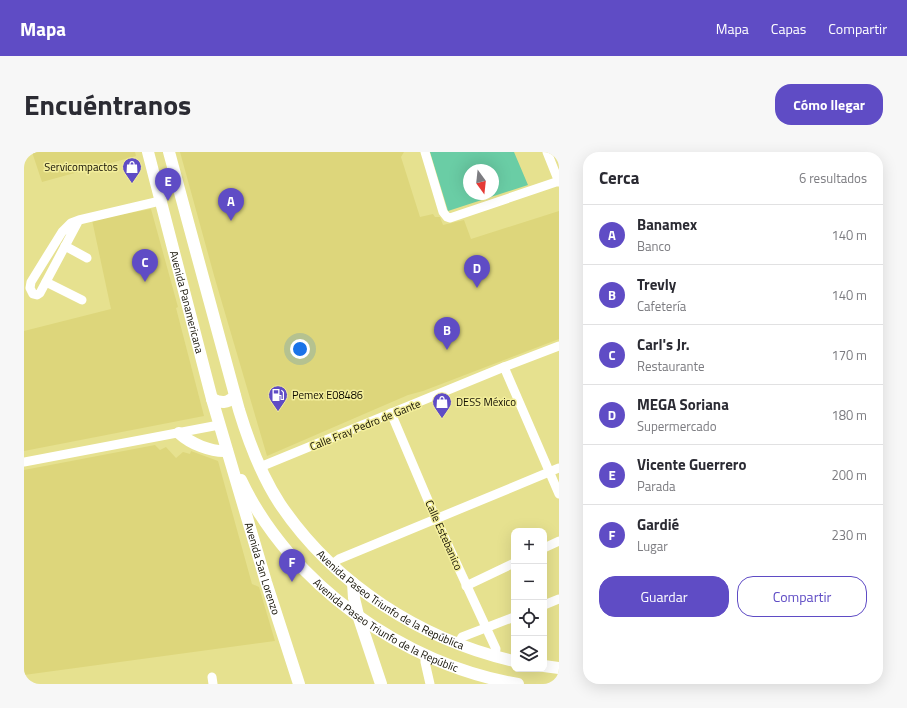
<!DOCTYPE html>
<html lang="es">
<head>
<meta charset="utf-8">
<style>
	:root { --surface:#fff; --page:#f7f7f7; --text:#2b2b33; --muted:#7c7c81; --line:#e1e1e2; --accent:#5f4cc5 }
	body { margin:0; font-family:"Titillium Web",sans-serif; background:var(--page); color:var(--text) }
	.controls { position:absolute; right:12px; bottom:12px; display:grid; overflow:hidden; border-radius:8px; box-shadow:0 4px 16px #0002 }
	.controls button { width:36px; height:36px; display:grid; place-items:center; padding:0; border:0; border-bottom:1px solid var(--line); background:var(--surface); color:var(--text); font:20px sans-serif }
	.compass { position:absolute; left:439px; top:12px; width:36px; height:36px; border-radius:50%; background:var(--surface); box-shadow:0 4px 16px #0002; rotate:165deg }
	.you { position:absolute; left:276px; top:197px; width:14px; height:14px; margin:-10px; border:3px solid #fff; border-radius:50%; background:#1a73e8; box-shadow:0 0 0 6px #1a73e833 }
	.badge { display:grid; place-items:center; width:26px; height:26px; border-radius:50%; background:var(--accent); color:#fff; font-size:13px; font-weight:700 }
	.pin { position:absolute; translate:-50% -33px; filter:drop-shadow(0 1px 2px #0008) }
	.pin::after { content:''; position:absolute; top:21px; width:14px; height:12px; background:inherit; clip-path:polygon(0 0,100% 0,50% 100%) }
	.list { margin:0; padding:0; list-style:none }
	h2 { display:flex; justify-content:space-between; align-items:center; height:52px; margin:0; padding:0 16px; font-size:17px }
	h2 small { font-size:13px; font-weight:400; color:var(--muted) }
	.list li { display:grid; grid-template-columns:26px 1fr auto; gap:12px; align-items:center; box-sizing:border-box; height:60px; padding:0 16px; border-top:1px solid var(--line) }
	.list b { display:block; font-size:15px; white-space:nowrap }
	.list p { margin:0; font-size:13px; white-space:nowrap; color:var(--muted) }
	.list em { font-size:13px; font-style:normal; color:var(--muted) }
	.actions { display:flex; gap:8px; padding:12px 16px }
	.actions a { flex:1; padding:9px 0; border:1px solid var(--accent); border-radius:16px; text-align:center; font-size:14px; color:var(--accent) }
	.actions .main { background:var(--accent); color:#fff }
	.icon { flex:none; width:22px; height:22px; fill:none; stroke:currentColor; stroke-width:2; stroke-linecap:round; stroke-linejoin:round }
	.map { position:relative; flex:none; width:535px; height:532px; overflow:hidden; border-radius:16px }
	header { display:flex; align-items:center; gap:24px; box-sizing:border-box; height:56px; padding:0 20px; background:var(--accent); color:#fff }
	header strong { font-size:19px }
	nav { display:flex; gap:22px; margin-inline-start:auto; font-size:14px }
	.intro { display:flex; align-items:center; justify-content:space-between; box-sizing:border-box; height:96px; padding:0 24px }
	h1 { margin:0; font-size:28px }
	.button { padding:10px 18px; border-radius:16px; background:var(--accent); color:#fff; font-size:14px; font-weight:700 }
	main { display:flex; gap:24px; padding:0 24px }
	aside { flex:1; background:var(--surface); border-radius:16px; box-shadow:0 4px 16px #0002 }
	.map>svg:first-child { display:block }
</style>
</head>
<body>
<header>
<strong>Mapa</strong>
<nav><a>Mapa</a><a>Capas</a><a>Compartir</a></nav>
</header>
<div class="intro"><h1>Encuéntranos</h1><a class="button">Cómo llegar</a></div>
<main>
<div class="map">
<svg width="535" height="532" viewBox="0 0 535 532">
	<rect width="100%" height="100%" fill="#e6e18f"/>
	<!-- built -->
	<g fill="#ddd67b">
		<polygon points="8,0 111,0 112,4 18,30"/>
		<polygon points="156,0 380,0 377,5 396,65 409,62 411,65 416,65 419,73 440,68 447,87 535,59 535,187 399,239 384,243 243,304 191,127"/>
		<polygon points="127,57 154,155 152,156 180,264 0,299 0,179 87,157 68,68"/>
		<polygon points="131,293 136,298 142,295 152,306 159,300 166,302 167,299 194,309 228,432 235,435 251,489 0,523 0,318"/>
	</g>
	<!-- green -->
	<path fill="#6acda5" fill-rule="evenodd" d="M406,0h84l14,33 -80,26zM445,18h24v24h-24z"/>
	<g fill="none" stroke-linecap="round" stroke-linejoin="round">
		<!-- minor -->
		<g stroke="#fff" stroke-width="9">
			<polyline points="401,0 419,60 423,65 426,66 535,29"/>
			<polyline points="523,0 535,30"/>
			<polyline points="55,68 16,141 13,143 9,142 6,136 7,130 38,80 47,71 55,68 136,49"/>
			<polyline points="41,94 63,106"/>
			<polyline points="22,130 58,148"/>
			<polyline points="480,215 535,342"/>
			<polyline points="367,261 412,367 472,497 471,505"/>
			<polyline points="0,310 195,273"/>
			<polyline points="236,315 480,215 535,194"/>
			<polyline points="520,396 535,389"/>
			<polyline points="307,413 315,407 535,316"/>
			<polyline points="442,434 490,411"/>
			<polyline points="520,453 535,447"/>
			<polyline points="434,492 438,485 490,465"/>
			<polyline points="401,503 401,510 406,532"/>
			<polyline points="188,525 189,532"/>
		</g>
		<!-- major -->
		<g stroke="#fff" stroke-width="12">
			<path id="s1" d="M124,0l64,247 54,183 33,102"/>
			<path id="s2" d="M145,0l70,258c10,33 22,65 41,94 54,80 141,136 234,157"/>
			<path d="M188,247c9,4 15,5 23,-3"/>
			<path d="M155,281c12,11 32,19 48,18"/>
			<path id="s3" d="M217,328c49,104 163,185 277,204"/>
			<polyline points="329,431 330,446 334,463 357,532"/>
			<polyline points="520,514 535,516"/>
		</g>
	</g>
	<!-- icons -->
	<defs>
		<g id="shop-pin" transform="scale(1)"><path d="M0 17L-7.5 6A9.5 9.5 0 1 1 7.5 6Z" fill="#5f4cc5" stroke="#f3ee9b"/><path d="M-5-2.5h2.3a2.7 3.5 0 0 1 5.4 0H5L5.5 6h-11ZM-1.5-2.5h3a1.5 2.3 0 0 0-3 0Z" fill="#fff"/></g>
		<g id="fuel-pin" transform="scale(1)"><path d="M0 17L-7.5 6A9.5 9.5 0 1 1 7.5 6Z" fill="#5f4cc5" stroke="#f3ee9b"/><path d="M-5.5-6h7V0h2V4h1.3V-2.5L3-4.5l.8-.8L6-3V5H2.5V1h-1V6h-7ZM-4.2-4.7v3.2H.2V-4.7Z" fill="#fff"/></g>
	</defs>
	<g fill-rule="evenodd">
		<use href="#shop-pin" x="108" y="15"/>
		<use href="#fuel-pin" x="254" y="243"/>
		<use href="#shop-pin" x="418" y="250"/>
	</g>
	<g text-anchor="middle" stroke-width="3" stroke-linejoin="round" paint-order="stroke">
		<!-- poi labels -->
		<g font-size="11" fill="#100d00" stroke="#f3ee9b" text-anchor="start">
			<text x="94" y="19" text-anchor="end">Servicompactos</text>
			<text x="268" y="247">Pemex E08486</text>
			<text x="432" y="254">DESS México</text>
		</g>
		<!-- street labels -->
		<g font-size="11" fill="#100d00" stroke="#f3ee9b">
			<text dy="4" stroke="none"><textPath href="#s1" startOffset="155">Avenida Panamericana</textPath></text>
			<text transform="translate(341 273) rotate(-22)" y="4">Calle Fray Pedro de Gante</text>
			<text transform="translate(420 383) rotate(66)" y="4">Calle Estebanico</text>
			<text dy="4" stroke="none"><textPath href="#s1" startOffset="432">Avenida San Lorenzo</textPath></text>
			<text dy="4" stroke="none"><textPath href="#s2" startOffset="519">Avenida Paseo Triunfo de la República</textPath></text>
			<text dy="4" stroke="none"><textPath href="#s3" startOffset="210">Avenida Paseo Triunfo de la Repúblic</textPath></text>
		</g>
	</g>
</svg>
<div class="controls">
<button>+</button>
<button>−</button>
<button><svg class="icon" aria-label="locate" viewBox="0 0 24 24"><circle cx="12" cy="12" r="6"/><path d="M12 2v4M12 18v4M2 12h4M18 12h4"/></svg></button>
<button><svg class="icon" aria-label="layers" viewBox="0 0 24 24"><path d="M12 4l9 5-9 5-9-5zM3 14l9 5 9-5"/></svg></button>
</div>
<svg class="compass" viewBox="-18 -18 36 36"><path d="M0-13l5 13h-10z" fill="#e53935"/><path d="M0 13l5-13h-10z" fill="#7c7c81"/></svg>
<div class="you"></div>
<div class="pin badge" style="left:207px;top:69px">A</div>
<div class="pin badge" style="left:423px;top:198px">B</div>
<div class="pin badge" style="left:121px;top:130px">C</div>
<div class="pin badge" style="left:453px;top:136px">D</div>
<div class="pin badge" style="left:144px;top:49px">E</div>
<div class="pin badge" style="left:268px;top:430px">F</div>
</div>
<aside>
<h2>Cerca<small>6 resultados</small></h2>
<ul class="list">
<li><span class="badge">A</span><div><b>Banamex</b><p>Banco</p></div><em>140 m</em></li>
<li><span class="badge">B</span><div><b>Trevly</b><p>Cafetería</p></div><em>140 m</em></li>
<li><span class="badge">C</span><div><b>Carl's Jr.</b><p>Restaurante</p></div><em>170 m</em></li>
<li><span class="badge">D</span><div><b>MEGA Soriana</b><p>Supermercado</p></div><em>180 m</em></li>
<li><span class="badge">E</span><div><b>Vicente Guerrero</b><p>Parada</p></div><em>200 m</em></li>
<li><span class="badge">F</span><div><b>Gardié</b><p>Lugar</p></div><em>230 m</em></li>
</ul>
<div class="actions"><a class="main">Guardar</a><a>Compartir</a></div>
</aside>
</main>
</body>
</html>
